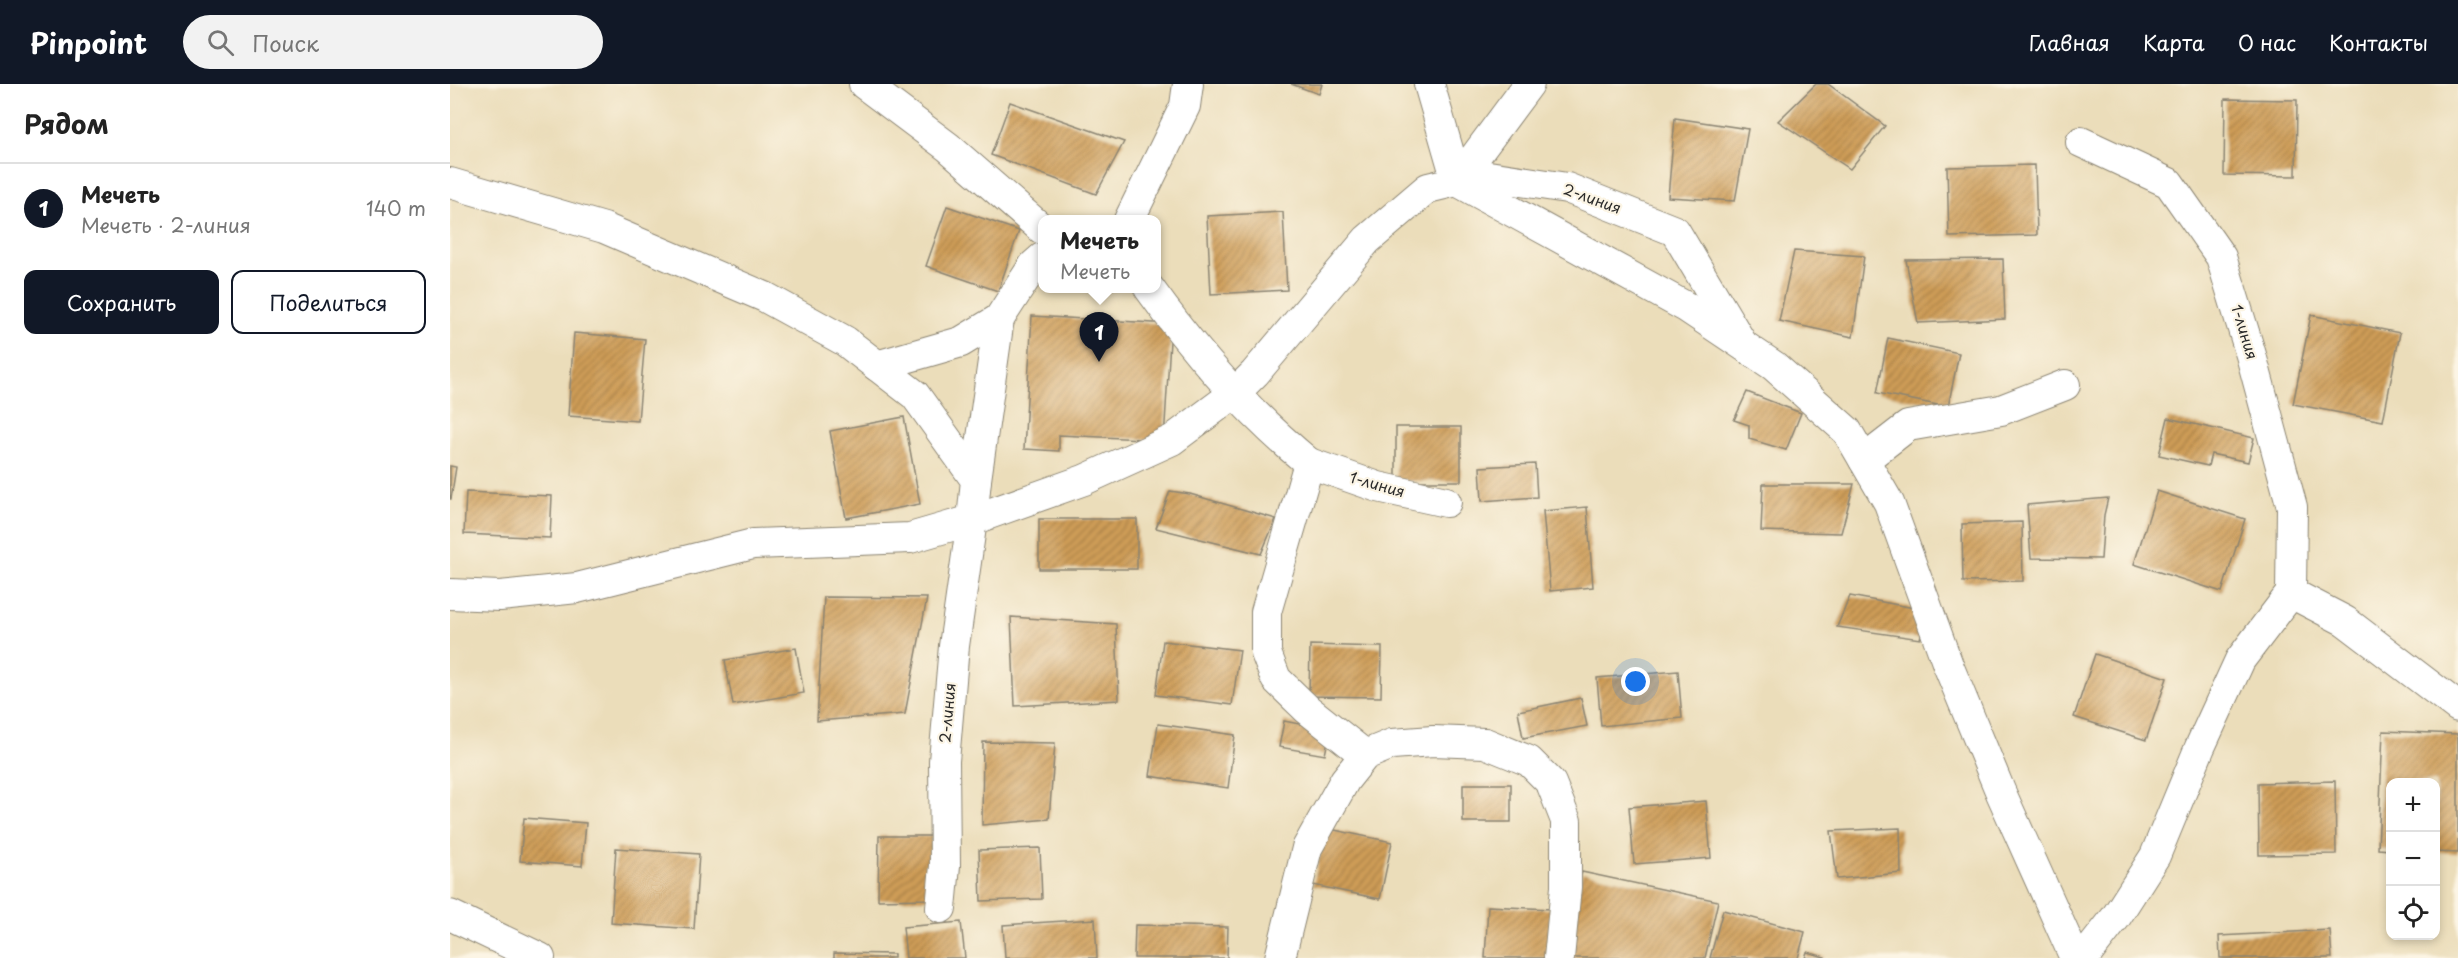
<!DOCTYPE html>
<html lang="ru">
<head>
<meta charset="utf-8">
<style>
	:root { --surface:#fff; --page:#f2f2f2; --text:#222; --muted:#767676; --line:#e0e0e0; --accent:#111827 }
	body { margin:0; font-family:"Playpen Sans",sans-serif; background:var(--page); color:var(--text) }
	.controls { position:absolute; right:18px; bottom:18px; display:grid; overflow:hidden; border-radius:12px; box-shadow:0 3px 9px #0003 }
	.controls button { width:54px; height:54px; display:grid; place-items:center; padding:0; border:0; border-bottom:2px solid var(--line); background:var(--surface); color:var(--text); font:30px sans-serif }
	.you { position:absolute; left:1186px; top:598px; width:21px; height:21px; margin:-15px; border:4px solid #fff; border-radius:50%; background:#1a73e8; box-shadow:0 0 0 9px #1a73e833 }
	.badge { display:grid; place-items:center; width:39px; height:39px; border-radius:50%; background:var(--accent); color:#fff; font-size:20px; font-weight:700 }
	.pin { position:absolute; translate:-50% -50px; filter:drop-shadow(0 2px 3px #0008) }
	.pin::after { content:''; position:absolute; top:32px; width:21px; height:18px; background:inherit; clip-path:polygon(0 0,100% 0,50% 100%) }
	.popup { position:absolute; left:588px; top:131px; width:123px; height:78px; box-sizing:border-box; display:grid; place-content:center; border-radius:12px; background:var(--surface); filter:drop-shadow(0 2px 4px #0005); font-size:20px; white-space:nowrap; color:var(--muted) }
	.popup b { font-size:22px; color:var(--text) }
	.popup::after { content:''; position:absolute; left:50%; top:100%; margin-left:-12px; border:12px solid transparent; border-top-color:var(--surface) }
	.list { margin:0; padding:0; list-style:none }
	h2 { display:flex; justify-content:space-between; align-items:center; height:78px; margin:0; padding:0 24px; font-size:26px }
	h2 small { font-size:20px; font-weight:400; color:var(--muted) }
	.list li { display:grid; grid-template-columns:39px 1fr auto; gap:18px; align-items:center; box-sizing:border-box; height:90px; padding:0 24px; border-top:2px solid var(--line) }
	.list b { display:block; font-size:22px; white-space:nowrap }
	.list p { margin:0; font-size:20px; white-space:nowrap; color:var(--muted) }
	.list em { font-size:20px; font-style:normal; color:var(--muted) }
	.actions { display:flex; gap:12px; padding:18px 24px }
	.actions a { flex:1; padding:14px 0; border:2px solid var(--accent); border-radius:12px; text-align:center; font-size:21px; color:var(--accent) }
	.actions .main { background:var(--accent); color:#fff }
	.icon { flex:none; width:33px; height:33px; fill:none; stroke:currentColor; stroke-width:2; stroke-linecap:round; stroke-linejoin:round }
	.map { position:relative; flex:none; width:2008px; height:874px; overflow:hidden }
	header { display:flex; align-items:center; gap:36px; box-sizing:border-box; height:84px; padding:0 30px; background:var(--accent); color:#fff }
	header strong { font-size:28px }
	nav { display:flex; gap:33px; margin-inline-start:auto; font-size:21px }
	.search { width:420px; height:54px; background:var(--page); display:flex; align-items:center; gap:15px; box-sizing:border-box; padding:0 21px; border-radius:33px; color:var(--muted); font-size:22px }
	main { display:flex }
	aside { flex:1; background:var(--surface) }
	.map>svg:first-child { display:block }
</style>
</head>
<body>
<header>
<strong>Pinpoint</strong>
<div class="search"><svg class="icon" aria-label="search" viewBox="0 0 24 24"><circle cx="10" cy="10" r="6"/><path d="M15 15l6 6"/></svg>Поиск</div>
<nav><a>Главная</a><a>Карта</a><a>О нас</a><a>Контакты</a></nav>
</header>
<main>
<aside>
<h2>Рядом<small></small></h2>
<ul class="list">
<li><span class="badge">1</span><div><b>Мечеть</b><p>Мечеть · 2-линия</p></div><em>140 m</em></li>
</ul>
<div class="actions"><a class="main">Сохранить</a><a>Поделиться</a></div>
</aside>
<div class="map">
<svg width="2008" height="874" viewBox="0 0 2008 874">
	<defs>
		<pattern id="building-hatch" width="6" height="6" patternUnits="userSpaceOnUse" patternTransform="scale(1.5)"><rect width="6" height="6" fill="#ce9c56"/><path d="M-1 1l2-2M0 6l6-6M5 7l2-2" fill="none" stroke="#a77f47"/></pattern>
	</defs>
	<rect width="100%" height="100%" fill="#fcf5e5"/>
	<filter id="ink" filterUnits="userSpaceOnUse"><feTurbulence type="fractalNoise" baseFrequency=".0167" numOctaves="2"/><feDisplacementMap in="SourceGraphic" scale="12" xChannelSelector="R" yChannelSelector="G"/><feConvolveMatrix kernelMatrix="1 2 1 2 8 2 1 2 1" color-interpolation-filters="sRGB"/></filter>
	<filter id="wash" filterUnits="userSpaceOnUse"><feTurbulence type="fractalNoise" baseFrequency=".008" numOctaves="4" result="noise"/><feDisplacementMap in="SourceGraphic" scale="24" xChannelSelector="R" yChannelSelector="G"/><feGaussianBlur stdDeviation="1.35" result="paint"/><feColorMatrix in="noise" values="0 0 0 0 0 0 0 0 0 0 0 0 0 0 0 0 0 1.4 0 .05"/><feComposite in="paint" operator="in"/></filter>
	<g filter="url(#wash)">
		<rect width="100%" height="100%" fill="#ebddba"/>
		<g id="blocks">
			<!-- building -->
			<g fill="url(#building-hatch)">
				<polygon points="841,0 872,0 869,10"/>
				<polygon points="1366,0 1378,0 1435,42 1400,85 1328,37"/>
				<polygon points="1775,15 1847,16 1846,92 1774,91"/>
				<polygon points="560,18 674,58 646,110 541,71"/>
				<polygon points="1225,34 1298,45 1285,117 1218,113"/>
				<polygon points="1585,81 1587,151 1499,153 1497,83"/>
				<polygon points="497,122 569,147 548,207 476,182"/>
				<polygon points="833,128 837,206 761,210 757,132"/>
				<polygon points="1344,167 1414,172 1403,253 1329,237"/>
				<polygon points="1553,175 1555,235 1468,239 1456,176"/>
				<polygon points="1861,231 1950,249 1933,337 1843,320"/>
				<polygon points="582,232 721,240 714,356 609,351 609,367 574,365"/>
				<polygon points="124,249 195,255 188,337 118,332"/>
				<polygon points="1438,254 1509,269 1498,323 1427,309"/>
				<polygon points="1297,308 1351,329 1336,366 1299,355 1299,341 1284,336"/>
				<polygon points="454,333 470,420 396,434 380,347"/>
				<polygon points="1718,334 1804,354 1798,378 1761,370 1758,382 1709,371"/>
				<rect x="946" y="343" width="65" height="54"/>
				<polygon points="1085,380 1087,413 1032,417 1030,383"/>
				<polygon points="0,382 6,383 1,415 0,415"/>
				<polygon points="1313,400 1404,400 1391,449 1311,447"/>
				<polygon points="720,407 740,410 826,435 811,470 706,444"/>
				<polygon points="1707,407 1795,435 1772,508 1684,480"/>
				<polygon points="16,408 102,412 100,454 14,450"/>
				<polygon points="1658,414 1654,431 1651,475 1581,474 1577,421"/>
				<polygon points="1137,423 1143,503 1100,507 1093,427"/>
				<rect x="589" y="435" width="98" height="50"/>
				<polygon points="1572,438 1573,497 1513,498 1512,440"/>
				<polygon points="1400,512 1464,524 1474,538 1470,555 1387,543"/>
				<polygon points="374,513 477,514 455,630 367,637"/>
				<polygon points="561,533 666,540 669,616 565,622"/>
				<polygon points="713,557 790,566 782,621 706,611"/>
				<polygon points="860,561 932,563 931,613 859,612"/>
				<polygon points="346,564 354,609 283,621 275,576"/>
				<polygon points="1645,570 1717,594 1696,656 1624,633"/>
				<polygon points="1228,587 1232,634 1151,642 1147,594"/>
				<polygon points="1131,614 1137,642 1073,654 1068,627"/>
				<polygon points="834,637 880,646 875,671 829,663"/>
				<polygon points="708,640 785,651 778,704 700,692"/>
				<polygon points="1933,647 2008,650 2008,769 1986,768 1986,698 1940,698 1940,766 1928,765"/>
				<polygon points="533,658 605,659 599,735 532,741"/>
				<polygon points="1885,697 1886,770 1809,771 1808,699"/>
				<rect x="1013" y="700" width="48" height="38"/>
				<polygon points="1256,717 1261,774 1184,780 1179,723"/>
				<polygon points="74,734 136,739 132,782 70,777"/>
				<polygon points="875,744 942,758 930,815 863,801"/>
				<polygon points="1450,744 1451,789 1387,795 1381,747"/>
				<polygon points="429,752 484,752 480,815 428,816"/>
				<polygon points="166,764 249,770 244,845 161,839"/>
				<polygon points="590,764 592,815 531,817 529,766"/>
				<polygon points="1132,788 1268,817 1255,874 1113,874"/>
				<polygon points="1038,822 1101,825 1098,874 1035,874"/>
				<polygon points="1273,826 1355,848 1348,874 1260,874"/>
				<polygon points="645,835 647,874 555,874 553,841"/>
				<polygon points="511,838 515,874 456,874 453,843"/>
				<polygon points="685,841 778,843 777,874 684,874"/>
				<polygon points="1880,846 1882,874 1770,874 1769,852"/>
				<polygon points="1357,868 1375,873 1375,874 1355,874"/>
				<polygon points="384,869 444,870 444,874 384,874"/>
			</g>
		</g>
	</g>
	<g filter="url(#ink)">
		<use href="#blocks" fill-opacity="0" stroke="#8b8472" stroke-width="1.5"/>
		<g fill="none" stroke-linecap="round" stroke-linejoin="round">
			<!-- minor casing -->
			<g stroke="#8b8472" stroke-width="32">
				<g id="minor">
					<polyline points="414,0 498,63 592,145"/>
					<polyline points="979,0 1007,97"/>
					<polyline points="1631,58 1719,99 1771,173 1801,271 1842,423 1841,509"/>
					<polyline points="1007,97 1032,91 1117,104 1225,147 1291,258"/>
					<polyline points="1007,97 1079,0"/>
					<polyline points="0,99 154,144 315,213 395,257 465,311 526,396 522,436 460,454 303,460 127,504 50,512 0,510"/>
					<polyline points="679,136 735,22 738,0"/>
					<path d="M699,204c46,64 99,125 160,175l-43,149v41l10,26 31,30 58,46"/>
					<polyline points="427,282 511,258 549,235 584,181 592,174"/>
					<polyline points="1414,376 1458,342 1551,326 1615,301"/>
					<polyline points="859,379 928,403 996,418"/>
					<polyline points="526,396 549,235"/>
					<polyline points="491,824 495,782 494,677 504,562 522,436 634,396 722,356 785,309 805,289 917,156 978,104 1007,97 1236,223 1324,282 1397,347 1439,419 1498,581 1551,709 1625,874"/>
					<polyline points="0,831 90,874"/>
					<polyline points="830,874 857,764 895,696 915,671 942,660 983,657 1035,659 1079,677 1101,699 1116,737 1116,803 1109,874"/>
					<polyline points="1634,874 1666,833 1705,772 1750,663 1790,576 1841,509 1895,537 2008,623"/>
				</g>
			</g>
			<!-- minor -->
			<use href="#minor" stroke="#fff" stroke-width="30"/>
		</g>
	</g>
	<g text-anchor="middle" stroke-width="4.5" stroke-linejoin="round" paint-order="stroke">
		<!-- street labels -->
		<g font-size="15" fill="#2b2b2b" stroke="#fcf5e5">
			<text transform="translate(1142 115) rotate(20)" y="5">2-линия</text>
			<text transform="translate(1794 248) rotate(73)" y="5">1-линия</text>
			<text transform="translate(927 401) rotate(16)" y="5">1-линия</text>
			<text transform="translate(498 629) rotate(-85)" y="5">2-линия</text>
		</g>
	</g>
</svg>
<div class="controls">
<button>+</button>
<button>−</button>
<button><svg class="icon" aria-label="locate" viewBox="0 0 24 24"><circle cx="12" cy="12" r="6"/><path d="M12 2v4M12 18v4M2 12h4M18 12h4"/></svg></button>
</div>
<div class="you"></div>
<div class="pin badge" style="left:649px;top:278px">1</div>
<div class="popup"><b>Мечеть</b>Мечеть</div>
</div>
</main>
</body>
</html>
